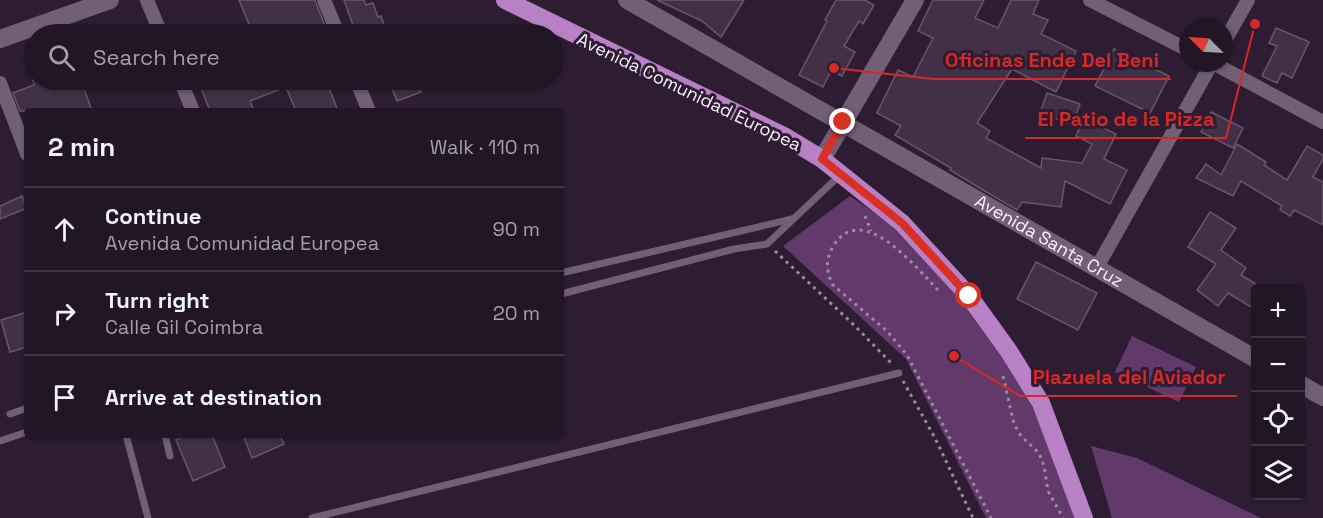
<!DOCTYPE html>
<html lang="en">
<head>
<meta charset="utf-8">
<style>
	:root { --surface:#221626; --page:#2e2332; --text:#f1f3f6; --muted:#a29fa7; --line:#3f3543 }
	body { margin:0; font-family:"Space Grotesk",sans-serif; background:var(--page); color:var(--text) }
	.controls { position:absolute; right:18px; bottom:18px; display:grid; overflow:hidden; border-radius:6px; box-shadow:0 2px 4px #0004 }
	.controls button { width:54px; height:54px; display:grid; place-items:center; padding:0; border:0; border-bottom:2px solid var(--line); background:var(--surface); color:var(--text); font:30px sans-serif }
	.compass { position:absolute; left:1179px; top:18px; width:54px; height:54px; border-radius:50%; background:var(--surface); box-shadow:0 2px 4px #0004; rotate:294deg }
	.stop { position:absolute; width:18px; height:18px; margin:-14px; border:4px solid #d93025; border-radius:50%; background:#fff }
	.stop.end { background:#d93025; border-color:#fff; box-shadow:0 2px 6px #0008 }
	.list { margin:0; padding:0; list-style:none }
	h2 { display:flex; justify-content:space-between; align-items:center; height:78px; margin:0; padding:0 24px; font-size:26px }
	h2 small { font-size:20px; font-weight:400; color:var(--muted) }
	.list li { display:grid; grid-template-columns:39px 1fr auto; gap:18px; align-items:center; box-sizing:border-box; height:84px; padding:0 24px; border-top:2px solid var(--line) }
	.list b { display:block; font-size:22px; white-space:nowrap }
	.list p { margin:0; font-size:20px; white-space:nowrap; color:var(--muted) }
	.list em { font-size:20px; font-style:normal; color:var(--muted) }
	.icon { flex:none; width:33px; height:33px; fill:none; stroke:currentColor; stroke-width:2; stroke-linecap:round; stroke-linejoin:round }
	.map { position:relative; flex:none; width:1323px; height:518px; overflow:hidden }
	.search { position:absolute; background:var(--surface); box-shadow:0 2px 4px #0004; left:24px; top:24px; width:540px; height:66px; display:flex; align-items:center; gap:15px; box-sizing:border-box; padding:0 21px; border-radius:33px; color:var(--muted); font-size:22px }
	.panel { position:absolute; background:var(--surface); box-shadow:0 2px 4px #0004; left:24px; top:108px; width:540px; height:330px; border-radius:6px }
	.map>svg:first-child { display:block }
</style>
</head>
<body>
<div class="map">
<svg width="1323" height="518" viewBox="0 0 1323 518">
	<rect width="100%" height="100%" fill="#2e1d32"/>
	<!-- green -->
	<g fill="#61396a">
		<polygon points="850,196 897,228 966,304 1003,354 1035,410 1076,518 986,518 906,359 783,246"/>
		<polygon points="1132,336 1196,367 1179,402 1115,372"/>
		<polygon points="1091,446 1137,458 1261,518 1112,518"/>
	</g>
	<!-- building -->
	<g fill="#423146" stroke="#68556d" stroke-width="1.5">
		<polygon points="239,0 315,0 328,34 253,34"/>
		<polygon points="344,0 364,0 366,5 373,3 378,17 381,16 385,28 380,30 382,34 356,34"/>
		<polygon points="657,0 744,0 721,37 702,21"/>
		<polygon points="836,0 865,0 874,5 863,24 859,21 844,46 855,52 842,76 831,71 823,87 799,75 827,21 825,20"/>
		<polygon points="933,0 984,0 975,18 998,28 1011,0 1039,0 1033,14 1048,20 1041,34 1076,51 1056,92 1012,69 977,123 990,131 986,138 1041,168 1042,158 1082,163 1092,144 1076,136 1084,118 1116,134 1104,159 1127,170 1110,204 1065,181 1061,207 1022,202 1017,210 978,187 950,170 951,168 895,135 901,126 877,113 898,70 913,77 933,38 918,31"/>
		<polygon points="1276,28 1309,42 1292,78 1282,73 1277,83 1262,76 1277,46 1269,43"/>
		<polygon points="1114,49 1169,76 1150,113 1095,86"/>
		<polygon points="33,80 81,80 92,111 20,111 13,93 34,85"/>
		<polygon points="198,80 326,80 338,111 296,111 286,87 250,101 254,111 210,111"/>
		<polygon points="403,80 417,80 421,92 397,101 390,84"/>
		<polygon points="1047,93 1080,104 1072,125 1040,113"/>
		<polygon points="1211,112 1243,128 1233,148 1201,132"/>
		<polygon points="1237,144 1266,162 1264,165 1287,180 1307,146 1323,155 1323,159 1313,177 1323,182 1323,225 1294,210 1290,216 1280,210 1282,206 1241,181 1233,196 1196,178 1206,164 1221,175"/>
		<polygon points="22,196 27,208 0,219 0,206"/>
		<polygon points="1210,212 1236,228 1221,250 1246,268 1241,275 1256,284 1256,310 1228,293 1218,306 1197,290 1216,264 1188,247"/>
		<polygon points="1036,262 1097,293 1078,330 1017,299"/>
		<polygon points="27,312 27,347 10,352 1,320"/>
		<polygon points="187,435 212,435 225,467 193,481 176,440"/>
		<polygon points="243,435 280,435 284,444 252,458"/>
	</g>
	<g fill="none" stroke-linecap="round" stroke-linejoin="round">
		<!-- path -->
		<g stroke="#9a8c9d" stroke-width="3" stroke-dasharray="3 4.5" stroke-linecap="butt">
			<polyline points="865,216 871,231"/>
			<polyline points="775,251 854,325 893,365"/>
			<path d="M938,290c-21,-21 -75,-90 -104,-45 -9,14 -8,27 -1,40l54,46 20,24 84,163"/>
			<polyline points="1003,376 1014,424 1021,436 1039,453 1044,466 1048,491 1063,518"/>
			<polyline points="903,381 935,438 973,518"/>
		</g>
		<!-- lane -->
		<g stroke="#725f77" stroke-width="7">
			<polyline points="561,273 792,219"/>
			<polyline points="561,294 734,249 767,244 840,175"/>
			<polyline points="10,414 27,408"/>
			<polyline points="126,435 148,518"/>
			<polyline points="165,435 170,456"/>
			<polyline points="0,441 27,432"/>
			<polyline points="312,518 899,373"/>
		</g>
		<!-- street -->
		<g stroke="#725f77" stroke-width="14">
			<polyline points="147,0 161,34"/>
			<polyline points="324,0 338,34"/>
			<polyline points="1090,0 1188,50"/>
			<polyline points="1224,42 1248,0"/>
			<polyline points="1213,63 1323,122"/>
			<polyline points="180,80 193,111"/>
			<polyline points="356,80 369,111"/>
			<polyline points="0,83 27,154"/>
			<polyline points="1096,269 1212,63"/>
		</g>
		<!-- secondary -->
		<g stroke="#725f77" stroke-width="18">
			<path id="s1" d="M627,0l629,359"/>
			<polyline points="0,39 110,0"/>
			<polyline points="822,159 915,0"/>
			<polyline points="1300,384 1323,397"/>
		</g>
		<!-- primary -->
		<polyline stroke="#b881c6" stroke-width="18" points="505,0 784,136 822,159 902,223 969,296 1008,350 1041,403 1084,518"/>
	</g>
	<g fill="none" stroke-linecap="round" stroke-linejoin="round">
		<!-- route -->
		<polyline stroke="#d93025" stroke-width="8" points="843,122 822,159 902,223 969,296"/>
	</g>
	<g text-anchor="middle" stroke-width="6" stroke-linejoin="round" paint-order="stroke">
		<!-- street labels -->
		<g font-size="18" fill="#faeffd" stroke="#2e1d32">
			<text transform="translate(689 92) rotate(26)" y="6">Avenida Comunidad Europea</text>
			<text dy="6" stroke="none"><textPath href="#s1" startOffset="486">Avenida Santa Cruz</textPath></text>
		</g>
	</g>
	<!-- callouts -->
	<path fill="none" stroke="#d62828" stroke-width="2" d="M834 68L933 79H1171M1255 24L1226 138H1025M954 356L1020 396H1237"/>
	<g fill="#d62828" stroke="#2e1d32" stroke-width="2">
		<circle cx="834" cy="68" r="6"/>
		<circle cx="1255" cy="24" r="6"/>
		<circle cx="954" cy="356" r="6"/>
	</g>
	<g font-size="20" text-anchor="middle" font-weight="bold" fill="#d62828" stroke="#2e1d32" stroke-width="6" stroke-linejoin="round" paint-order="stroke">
		<text x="1052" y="67">Oficinas Ende Del Beni</text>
		<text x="1126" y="126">El Patio de la Pizza</text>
		<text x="1129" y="384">Plazuela del Aviador</text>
	</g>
</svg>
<div class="controls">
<button>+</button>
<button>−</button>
<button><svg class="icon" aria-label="locate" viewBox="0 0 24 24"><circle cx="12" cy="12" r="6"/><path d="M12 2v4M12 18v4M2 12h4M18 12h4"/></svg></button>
<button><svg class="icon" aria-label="layers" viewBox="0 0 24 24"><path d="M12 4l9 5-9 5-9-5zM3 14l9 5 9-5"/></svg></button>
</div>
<svg class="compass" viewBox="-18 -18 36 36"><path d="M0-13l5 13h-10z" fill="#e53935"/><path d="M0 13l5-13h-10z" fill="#a29fa7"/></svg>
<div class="stop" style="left:969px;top:296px"></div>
<div class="stop end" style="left:843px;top:122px"></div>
<div class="search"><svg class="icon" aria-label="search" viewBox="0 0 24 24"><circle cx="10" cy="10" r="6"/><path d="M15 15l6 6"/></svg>Search here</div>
<section class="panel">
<h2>2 min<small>Walk · 110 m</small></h2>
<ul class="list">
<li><svg class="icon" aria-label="ahead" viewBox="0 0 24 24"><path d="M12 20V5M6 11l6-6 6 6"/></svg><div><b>Continue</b><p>Avenida Comunidad Europea</p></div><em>90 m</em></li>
<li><svg class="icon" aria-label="right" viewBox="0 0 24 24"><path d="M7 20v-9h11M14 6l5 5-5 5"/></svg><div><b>Turn right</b><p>Calle Gil Coimbra</p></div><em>20 m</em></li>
<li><svg class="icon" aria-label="arrive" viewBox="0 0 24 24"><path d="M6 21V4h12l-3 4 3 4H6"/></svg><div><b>Arrive at destination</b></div></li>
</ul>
</section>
</div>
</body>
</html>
